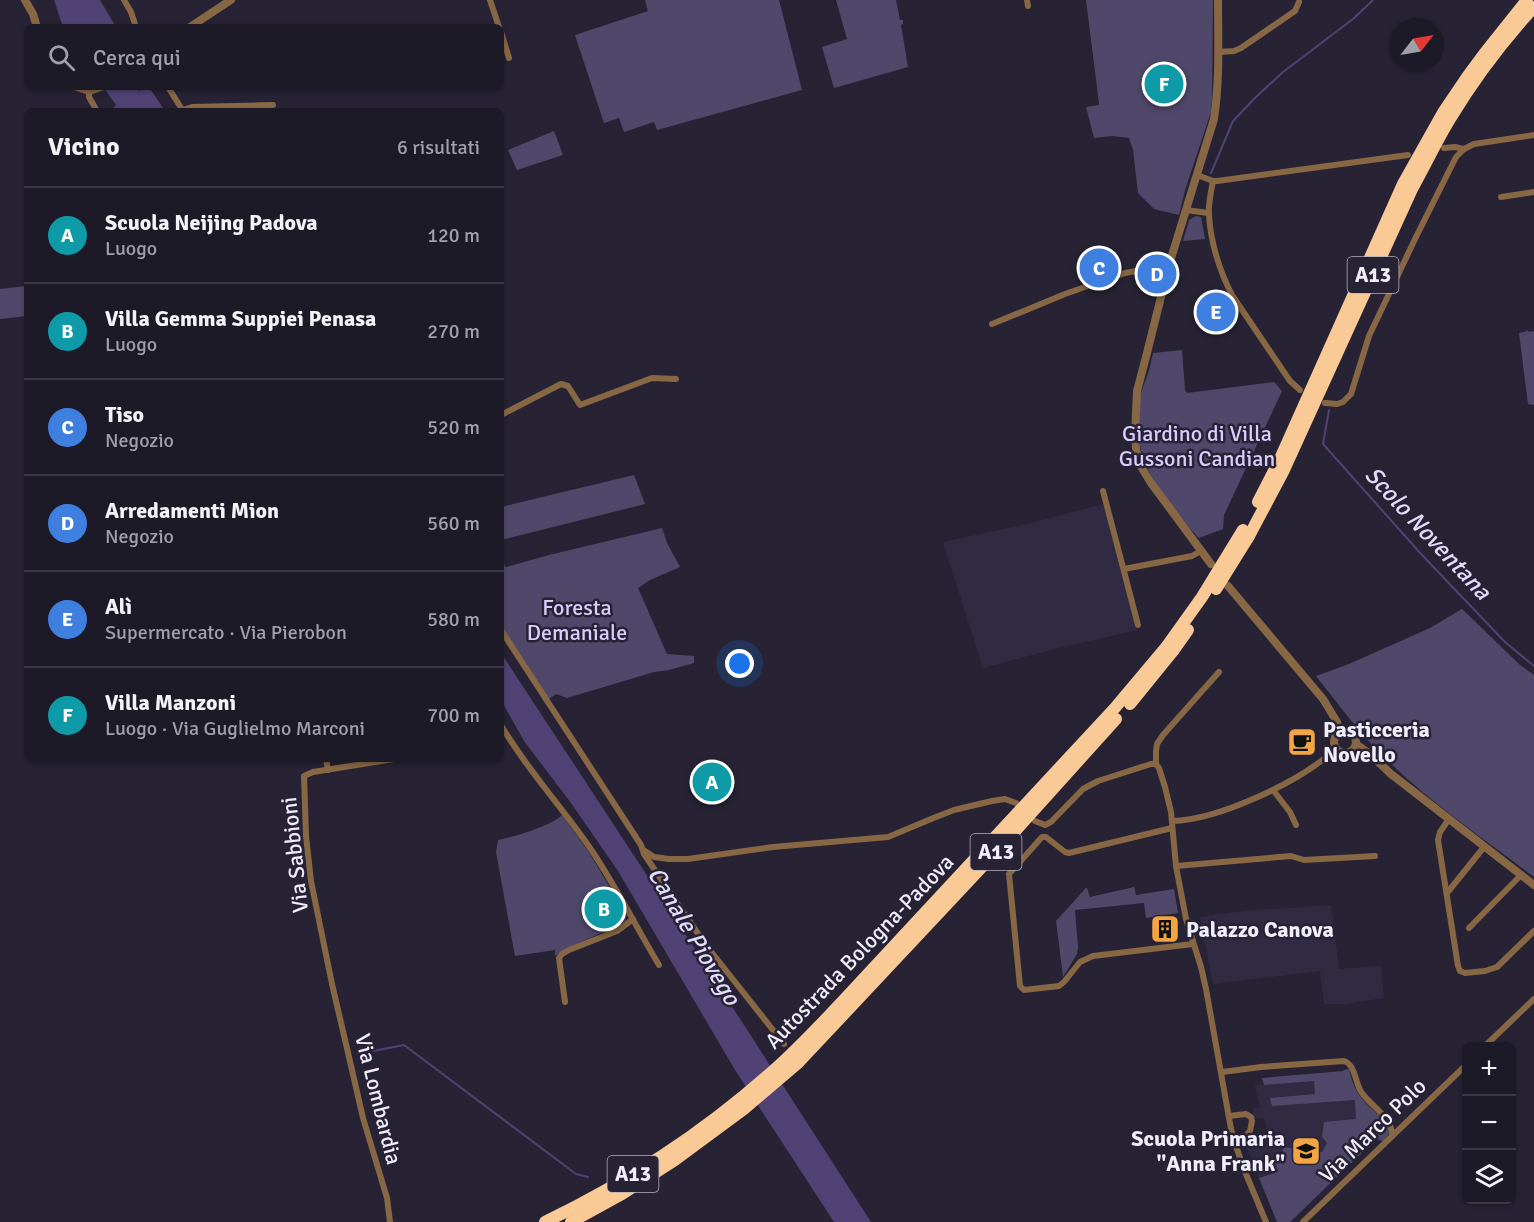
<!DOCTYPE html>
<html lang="it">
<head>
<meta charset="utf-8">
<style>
	:root { --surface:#1d1a28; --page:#2a2734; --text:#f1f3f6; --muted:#a0a1a8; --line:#3b3845; --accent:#f3a443 }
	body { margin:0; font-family:Signika,sans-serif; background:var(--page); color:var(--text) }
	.controls { position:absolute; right:18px; bottom:18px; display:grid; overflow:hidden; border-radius:9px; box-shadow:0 2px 4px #0004 }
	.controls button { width:54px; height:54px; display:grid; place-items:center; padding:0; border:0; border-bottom:2px solid var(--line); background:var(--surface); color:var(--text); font:30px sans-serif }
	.compass { position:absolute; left:1390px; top:18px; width:54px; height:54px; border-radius:50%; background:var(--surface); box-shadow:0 2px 4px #0004; rotate:59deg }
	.you { position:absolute; left:740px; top:664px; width:21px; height:21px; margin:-15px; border:4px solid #fff; border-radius:50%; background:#1a73e8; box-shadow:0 0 0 9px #1a73e833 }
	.badge { display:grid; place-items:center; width:39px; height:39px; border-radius:50%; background:var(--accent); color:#fff; font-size:20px; font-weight:700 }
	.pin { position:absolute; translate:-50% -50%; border:3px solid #fff; box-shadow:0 2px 6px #0006 }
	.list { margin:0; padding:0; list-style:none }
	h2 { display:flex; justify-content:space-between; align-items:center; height:78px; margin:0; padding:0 24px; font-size:26px }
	h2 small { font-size:20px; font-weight:400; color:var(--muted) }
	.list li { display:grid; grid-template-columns:39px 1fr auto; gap:18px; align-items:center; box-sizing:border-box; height:96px; padding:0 24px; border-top:2px solid var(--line) }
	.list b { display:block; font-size:22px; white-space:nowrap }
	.list p { margin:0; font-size:20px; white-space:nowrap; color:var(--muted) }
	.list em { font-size:20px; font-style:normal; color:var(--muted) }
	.icon { flex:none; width:33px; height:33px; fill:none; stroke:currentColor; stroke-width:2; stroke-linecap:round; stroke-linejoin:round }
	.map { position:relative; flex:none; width:1534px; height:1222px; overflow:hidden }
	.search { position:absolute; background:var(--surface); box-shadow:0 2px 4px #0004; left:24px; top:24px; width:480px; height:66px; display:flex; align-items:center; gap:15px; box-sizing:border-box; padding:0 21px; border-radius:9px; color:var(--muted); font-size:22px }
	.panel { position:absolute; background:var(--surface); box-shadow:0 2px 4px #0004; left:24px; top:108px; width:480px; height:654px; border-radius:9px }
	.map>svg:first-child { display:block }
</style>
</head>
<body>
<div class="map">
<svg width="1534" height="1222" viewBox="0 0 1534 1222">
	<rect width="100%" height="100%" fill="#272335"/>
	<!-- built -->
	<g fill="#302b43">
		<polygon points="1103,504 1137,630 1051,650 983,668 943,542 1027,524"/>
		<polygon points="1331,905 1339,969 1381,966 1384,998 1346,1004 1324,1004 1320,971 1213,984 1200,917 1245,911"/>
		<polygon points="1349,1069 1352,1080 1357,1092 1362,1099 1388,1126 1389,1134 1383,1141 1376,1139 1291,1222 1277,1222 1245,1144 1250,1139 1268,1134 1264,1118 1254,1118 1253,1108 1260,1107 1255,1085 1264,1084 1262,1078 1343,1071 1344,1070"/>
	</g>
	<!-- green -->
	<g fill="#50486a">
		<polygon points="645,0 779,0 802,90 657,130 654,122 624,132 619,118 604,123 575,35 648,11"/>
		<polygon points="836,0 896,0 900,20 903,20 903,24 901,25 908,67 834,88 822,47 847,39"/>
		<polygon points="1086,0 1213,0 1212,100 1211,112 1185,190 1179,215 1154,209 1138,193 1133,150 1129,138 1112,136 1094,138 1086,107 1099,105 1099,103"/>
		<polygon points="554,131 563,155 517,170 508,150"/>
		<polygon points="1196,216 1201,217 1205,239 1183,241 1189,220"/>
		<polygon points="27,286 27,316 0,319 0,289"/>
		<polygon points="1527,330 1529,332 1534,331 1534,405 1528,404 1519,333 1525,332"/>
		<path d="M1182,350l3,40 2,3 87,-11 8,9 -58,124 -1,14 -24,9c-10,-10 -19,-21 -27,-32 -27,-34 -40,-63 -32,-108 1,-8 5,-15 7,-22 3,-7 4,-15 6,-23z"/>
		<polygon points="634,475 645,504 501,540 501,507"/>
		<polygon points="662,528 667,543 680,567 650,580 638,588 667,654 694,656 694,663 669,670 654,672 567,698 556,694 549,699 501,630 501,560 506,567 549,555"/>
		<path d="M1462,609l58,56 14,10v202c-50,-38 -102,-73 -147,-117 -26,-25 -48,-55 -71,-84l33,-12 81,-36z"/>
		<path d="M562,815l26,36 39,64 -2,6c-23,14 -48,20 -70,35v-6l-40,6 -19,-104 2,-12c16,-3 53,-14 64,-25z"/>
		<polygon points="1134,887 1136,895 1174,889 1178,913 1146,918 1144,903 1075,910 1078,947 1077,954 1063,977 1056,921 1086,888 1087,888 1090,897"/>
		<path d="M1349,1069c2,10 5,19 11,27 8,12 29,24 29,38l-6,7 -7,-2 -86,83h-13l-18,-44 19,-6 -3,-10 10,-2 -3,-13 40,5 5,-9 -5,-6 2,-15 32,-3 -1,-19 -83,6 -2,-8 45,-4 -1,-13 -50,4 -2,-7 81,-7 1,-1z"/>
	</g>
	<!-- water -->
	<g fill="#504275">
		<polygon points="54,0 100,0 116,27 63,27"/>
		<polygon points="103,87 114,87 115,89 117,87 135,87 139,91 141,90 139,87 149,87 165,111 113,111 112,109 116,105"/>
		<polygon points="501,653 673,915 871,1222 834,1222 735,1070 618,871 571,803 524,741 501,700"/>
	</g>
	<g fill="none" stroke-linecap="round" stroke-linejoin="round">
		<!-- stream -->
		<g stroke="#504275" stroke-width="2">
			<polyline points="1211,173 1233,121 1256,97 1283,72 1353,19 1373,0"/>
			<polyline points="1329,410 1323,444 1422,555 1505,642 1534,666"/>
			<polyline points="358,1054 404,1045 576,1174 588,1177"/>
		</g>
		<!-- minor -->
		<g stroke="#876744" stroke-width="6">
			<polyline points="124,0 131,12 136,27"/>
			<polyline points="490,0 499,27"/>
			<polyline points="1027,0 1028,6"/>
			<polyline points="501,32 509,58"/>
			<polyline points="1219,52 1234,51 1241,48 1295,11 1299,2"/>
			<polyline points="168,87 183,111"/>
			<polyline points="89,91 89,97 97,111"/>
			<polyline points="183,110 192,107 273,105"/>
			<polyline points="1444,148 1455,147 1464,149"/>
			<polyline points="1197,175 1213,181 1217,181 1408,155"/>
			<path d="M1213,181c-2,11 -5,23 -4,33 1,27 11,58 23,81l58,86 10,9"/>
			<polyline points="1501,197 1534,192"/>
			<polyline points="1186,210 1208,213"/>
			<polyline points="992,324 1065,294 1125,273 1169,265"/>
			<polyline points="1325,403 1337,404 1343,402 1351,394 1369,336 1415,239 1456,157 1464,149 1474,144 1534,135"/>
			<polyline points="501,415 561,384 568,386 580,405 652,378 676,379"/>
			<polyline points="1103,491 1138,625"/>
			<polyline points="1124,569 1192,556 1201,551"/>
			<polyline points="501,630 641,845 644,854 705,944 784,1044"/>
			<polyline points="1219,672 1163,735 1157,744 1156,751 1156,764 1159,768 1165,787 1171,812 1176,866 1186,919 1201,967 1206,989 1231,1129 1236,1146 1243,1167 1266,1222"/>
			<path d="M501,725c25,43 59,80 87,120 27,39 47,80 71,120"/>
			<polyline points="326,759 328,770"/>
			<polyline points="1273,790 1290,812 1296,825"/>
			<polyline points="1449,819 1440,832 1438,840 1458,966 1460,971 1465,973 1485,971 1497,967 1534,931"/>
			<polyline points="1035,821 1045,825 1051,822 1083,789 1098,781 1151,764 1156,764"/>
			<path d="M1172,821c46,-1 131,-40 164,-73"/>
			<polyline points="1172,828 1069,853 1065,852 1046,837 1042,837 1009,874 1020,986 1024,990 1059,986 1064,982 1080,962 1093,956 1193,944"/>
			<polyline points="645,851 654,857 669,859 688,859 773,847 888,837 936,817 954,810 992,801 1005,799 1016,803"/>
			<polyline points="1176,866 1291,856 1304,860 1375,856"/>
			<polyline points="1447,893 1484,847"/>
			<polyline points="1469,928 1521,875"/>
			<polyline points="565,1002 559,958 562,954 569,950 617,931 633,919"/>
			<polyline points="1485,1046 1534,999"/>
			<path d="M1222,1072l39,-5 83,-6c12,4 11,23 18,32 10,14 31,25 30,43"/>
			<polyline points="1229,1116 1246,1114 1251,1117 1252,1121 1250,1131 1236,1146"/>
			<polyline points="390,1222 387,1198 363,1118 349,1057 332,984 311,881 306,836 304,776 313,772 394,759"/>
			<polyline points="1303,1222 1466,1065"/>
		</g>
		<!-- tertiary -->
		<g stroke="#876744" stroke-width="8">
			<polyline points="25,0 33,14 37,27"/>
			<polyline points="190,27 231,0"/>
			<polyline points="77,87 89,91 101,87"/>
			<path d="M1211,564l-60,-81 -11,-18 -4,-16 -1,-16 2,-42 10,-38 22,-88 45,-146c6,-40 4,-79 4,-119"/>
			<polyline points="1228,586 1323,699 1337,722 1340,733"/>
			<circle cx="1345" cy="742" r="11"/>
			<polyline points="1356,744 1371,755 1391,774 1534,885"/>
		</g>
		<!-- motorway -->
		<g stroke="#f9c996" stroke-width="12">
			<polyline points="1258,502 1280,459 1403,184 1444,111 1467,77 1484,54 1527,0"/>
			<path d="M1249,536l34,-64 129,-283c13,-23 24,-47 38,-70 24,-40 53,-78 84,-112"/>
			<polyline points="1130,704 1173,651"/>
			<path d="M545,1222c83,-40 161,-91 229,-152 24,-21 46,-45 68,-68l272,-293 53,-63"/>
			<polyline points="571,1222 622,1194 675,1160 744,1109 798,1063 997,851 1116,719"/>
		</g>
		<!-- motorway-bridge -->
		<g stroke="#f9c996" stroke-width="12">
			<polyline points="1216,589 1249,536"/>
			<polyline points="1167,646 1202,597 1243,530"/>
			<polyline points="1173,651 1188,630"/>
		</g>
	</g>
	<!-- icons -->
	<defs>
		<g id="cafe-square" transform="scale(1.5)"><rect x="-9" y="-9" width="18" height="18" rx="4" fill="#f3a443" stroke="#272335"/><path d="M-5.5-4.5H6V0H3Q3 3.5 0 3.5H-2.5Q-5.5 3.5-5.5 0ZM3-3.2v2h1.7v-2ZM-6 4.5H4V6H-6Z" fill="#111"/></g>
		<g id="building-square" transform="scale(1.5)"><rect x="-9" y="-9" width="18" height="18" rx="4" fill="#f3a443" stroke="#272335"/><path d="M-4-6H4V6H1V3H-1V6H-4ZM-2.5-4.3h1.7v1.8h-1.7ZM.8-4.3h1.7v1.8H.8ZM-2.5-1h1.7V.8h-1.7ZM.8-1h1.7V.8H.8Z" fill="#111"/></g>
		<g id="school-square" transform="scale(1.5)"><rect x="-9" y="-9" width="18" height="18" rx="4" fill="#f3a443" stroke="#272335"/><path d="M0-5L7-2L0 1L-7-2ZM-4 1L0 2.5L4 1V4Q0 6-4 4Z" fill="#111"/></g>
	</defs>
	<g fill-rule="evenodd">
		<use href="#cafe-square" x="1302" y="742"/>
		<use href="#building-square" x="1165" y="929"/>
		<use href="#school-square" x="1306" y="1151"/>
	</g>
	<g text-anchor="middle" stroke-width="5" stroke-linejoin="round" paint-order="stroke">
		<!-- shield labels -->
		<g fill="#272335" stroke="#b4b1bf" stroke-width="1.5">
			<rect x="1347.5" y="257" width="51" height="36" rx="4.5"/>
			<rect x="970.5" y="834" width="51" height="36" rx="4.5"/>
			<rect x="607.5" y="1156" width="51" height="36" rx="4.5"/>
		</g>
		<g font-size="21" font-weight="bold" fill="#f0eefa">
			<text x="1373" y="282">A13</text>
			<text x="996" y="859">A13</text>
			<text x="633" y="1181">A13</text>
		</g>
		<!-- park labels -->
		<g font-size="22" fill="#d8cdfe" stroke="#272335">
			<text x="1197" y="441">Giardino di Villa<tspan x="1197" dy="25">Gussoni Candian</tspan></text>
			<text x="577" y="615">Foresta<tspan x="577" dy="25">Demaniale</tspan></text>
		</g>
		<!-- poi labels -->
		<g font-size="22" font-weight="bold" fill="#f0eefa" stroke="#272335" text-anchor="start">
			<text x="1323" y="737">Pasticceria<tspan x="1323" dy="25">Novello</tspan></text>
			<text x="1186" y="937">Palazzo Canova</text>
			<text x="1285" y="1146" text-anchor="end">Scuola Primaria<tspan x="1285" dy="25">"Anna Frank"</tspan></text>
		</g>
		<!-- street labels -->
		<g font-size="22" fill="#f0eefa" stroke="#272335">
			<text transform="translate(294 855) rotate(-96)" y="8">Via Sabbioni</text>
			<text transform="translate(859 951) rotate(-46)" y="8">Autostrada Bologna-Padova</text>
			<text transform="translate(379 1099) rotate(76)" y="8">Via Lombardia</text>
			<text transform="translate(1372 1130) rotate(-44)" y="8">Via Marco Polo</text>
		</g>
		<!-- water labels -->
		<g font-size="24" font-style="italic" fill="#e2dcfd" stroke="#272335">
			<text transform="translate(1428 533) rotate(47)" y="8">Scolo Noventana</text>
			<text transform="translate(694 936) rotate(59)" y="8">Canale Piovego</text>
		</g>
	</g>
</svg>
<div class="controls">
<button>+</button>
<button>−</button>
<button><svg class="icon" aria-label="layers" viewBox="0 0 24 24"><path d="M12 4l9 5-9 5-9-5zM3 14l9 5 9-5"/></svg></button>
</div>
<svg class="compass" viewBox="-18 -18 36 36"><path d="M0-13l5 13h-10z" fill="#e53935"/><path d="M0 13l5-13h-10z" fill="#a0a1a8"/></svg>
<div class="you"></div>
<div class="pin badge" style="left:712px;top:782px;background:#0f9aa8">A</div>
<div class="pin badge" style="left:604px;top:909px;background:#0f9aa8">B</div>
<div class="pin badge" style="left:1099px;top:268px;background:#3f7fe0">C</div>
<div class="pin badge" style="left:1157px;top:274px;background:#3f7fe0">D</div>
<div class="pin badge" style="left:1216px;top:312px;background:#3f7fe0">E</div>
<div class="pin badge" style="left:1164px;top:84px;background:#0f9aa8">F</div>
<div class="search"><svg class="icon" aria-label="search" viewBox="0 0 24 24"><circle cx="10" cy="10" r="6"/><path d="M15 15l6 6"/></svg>Cerca qui</div>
<section class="panel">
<h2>Vicino<small>6 risultati</small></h2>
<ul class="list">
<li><span class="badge" style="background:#0f9aa8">A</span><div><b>Scuola Neijing Padova</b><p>Luogo</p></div><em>120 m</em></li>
<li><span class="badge" style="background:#0f9aa8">B</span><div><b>Villa Gemma Suppiei Penasa</b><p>Luogo</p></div><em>270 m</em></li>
<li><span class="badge" style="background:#3f7fe0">C</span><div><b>Tiso</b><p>Negozio</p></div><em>520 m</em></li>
<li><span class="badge" style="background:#3f7fe0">D</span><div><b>Arredamenti Mion</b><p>Negozio</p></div><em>560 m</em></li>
<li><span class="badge" style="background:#3f7fe0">E</span><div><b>Alì</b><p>Supermercato · Via Pierobon</p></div><em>580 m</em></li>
<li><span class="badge" style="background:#0f9aa8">F</span><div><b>Villa Manzoni</b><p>Luogo · Via Guglielmo Marconi</p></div><em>700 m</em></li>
</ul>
</section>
</div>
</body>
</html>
